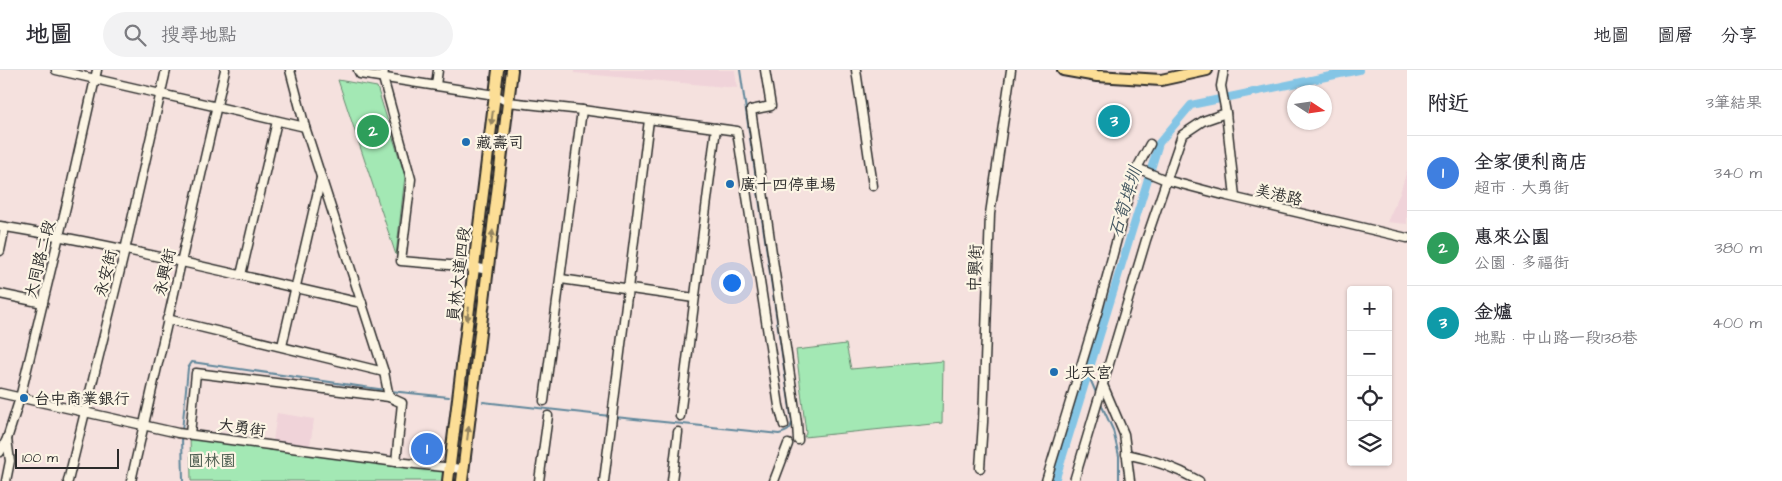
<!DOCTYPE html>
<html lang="zh-TW">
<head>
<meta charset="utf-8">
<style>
	:root { --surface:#fff; --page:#f2f2f3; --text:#2b2b33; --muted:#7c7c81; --line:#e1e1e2; --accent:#1a73e8 }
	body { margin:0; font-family:"Architects Daughter","LXGW WenKai TC",sans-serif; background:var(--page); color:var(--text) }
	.controls { position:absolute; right:15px; bottom:15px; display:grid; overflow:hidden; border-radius:5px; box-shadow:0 1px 4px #0004 }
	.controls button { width:45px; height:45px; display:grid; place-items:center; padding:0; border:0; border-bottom:1px solid var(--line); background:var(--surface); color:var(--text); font:25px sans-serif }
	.compass { position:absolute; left:1287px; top:15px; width:45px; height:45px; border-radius:50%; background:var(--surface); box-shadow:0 1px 4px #0004; rotate:102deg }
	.scale { position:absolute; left:15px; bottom:12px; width:104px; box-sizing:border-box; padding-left:5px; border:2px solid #2b2b2b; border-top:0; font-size:14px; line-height:18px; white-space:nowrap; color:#2b2b2b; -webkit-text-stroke:4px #fcf5e5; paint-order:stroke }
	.you { position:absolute; left:731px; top:212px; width:18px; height:18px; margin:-12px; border:4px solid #fff; border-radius:50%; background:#1a73e8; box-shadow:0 0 0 8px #1a73e833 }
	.badge { display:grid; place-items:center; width:32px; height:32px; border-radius:50%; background:var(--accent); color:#fff; font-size:16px; font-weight:700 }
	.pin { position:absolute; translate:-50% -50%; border:2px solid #fff; box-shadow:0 1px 5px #0006 }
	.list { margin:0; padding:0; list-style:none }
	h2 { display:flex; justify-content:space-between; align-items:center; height:65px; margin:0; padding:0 20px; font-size:21px }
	h2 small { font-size:16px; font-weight:400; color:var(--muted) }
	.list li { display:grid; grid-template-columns:32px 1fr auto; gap:15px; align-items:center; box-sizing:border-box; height:75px; padding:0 20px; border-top:1px solid var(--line) }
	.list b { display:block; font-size:19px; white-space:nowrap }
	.list p { margin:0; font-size:16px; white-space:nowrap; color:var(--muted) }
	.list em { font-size:16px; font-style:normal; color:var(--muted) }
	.icon { flex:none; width:28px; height:28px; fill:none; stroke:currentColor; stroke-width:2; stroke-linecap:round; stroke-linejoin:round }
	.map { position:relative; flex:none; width:1407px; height:411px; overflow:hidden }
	header { display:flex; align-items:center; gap:30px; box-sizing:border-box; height:70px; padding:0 25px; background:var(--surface); border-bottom:1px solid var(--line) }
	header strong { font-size:24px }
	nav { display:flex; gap:28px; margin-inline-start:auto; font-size:18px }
	.search { width:350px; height:45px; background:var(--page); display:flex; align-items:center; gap:12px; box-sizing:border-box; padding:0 18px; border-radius:28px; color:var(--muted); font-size:19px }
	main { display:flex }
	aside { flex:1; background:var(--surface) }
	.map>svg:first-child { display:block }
</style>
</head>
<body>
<header>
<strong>地圖</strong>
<div class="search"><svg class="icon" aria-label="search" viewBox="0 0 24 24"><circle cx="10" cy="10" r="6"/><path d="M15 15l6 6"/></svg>搜尋地點</div>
<nav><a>地圖</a><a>圖層</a><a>分享</a></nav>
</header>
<main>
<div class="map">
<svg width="1407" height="411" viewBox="0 0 1407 411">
	<rect width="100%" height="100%" fill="#f5e1de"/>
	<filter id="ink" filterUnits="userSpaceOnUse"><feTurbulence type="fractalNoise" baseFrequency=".02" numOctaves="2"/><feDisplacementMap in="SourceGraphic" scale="10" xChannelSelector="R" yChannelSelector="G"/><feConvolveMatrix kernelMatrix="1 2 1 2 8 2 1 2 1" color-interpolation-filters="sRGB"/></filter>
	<g filter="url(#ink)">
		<!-- built -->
		<g fill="#f0d3d9">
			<polygon points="574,0 735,0 737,18 574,3"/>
			<polygon points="1407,100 1407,154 1387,152 1400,123"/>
			<polygon points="277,343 314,349 310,376 273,371"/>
		</g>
		<!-- green -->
		<g fill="#a3e8b4" stroke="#678a70">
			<polygon points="338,10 377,17 405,106 396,185"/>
			<polygon points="846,274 851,299 943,291 942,353 804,367 806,363 796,280"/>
			<polygon points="190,364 449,396 448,411 191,411"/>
		</g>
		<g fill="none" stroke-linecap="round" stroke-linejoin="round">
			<!-- stream -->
			<g stroke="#60879b" stroke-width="2">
				<polyline points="1088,304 1097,325"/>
				<polyline points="390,321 449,327"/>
				<polyline points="483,332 610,346"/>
				<polyline points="1100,332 1113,360 1119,386 1119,411"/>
				<path d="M615,347l164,17c8,-2 12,-4 13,-12l-52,-352"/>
				<polyline points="182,361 188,298 192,292 385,320"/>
				<polyline points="182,366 183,411"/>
			</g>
			<!-- canal -->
			<polyline stroke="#84c5e5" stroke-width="8" points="1055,411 1159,73 1191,35 1359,0"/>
			<!-- minor casing -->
			<g stroke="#2b2b2b" stroke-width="11">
				<g id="minor">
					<polyline points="56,0 305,57"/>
					<polyline points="290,0 305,57 384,302 389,327 402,333 396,392"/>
					<polyline points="358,0 360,4 495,25 508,32 582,40 737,61 779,336 784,355"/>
					<polyline points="384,0 383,8 411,109 401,191 473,197 488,200"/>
					<polyline points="765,0 771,36 751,40 797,353 798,370"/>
					<polyline points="856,0 873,116"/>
					<polyline points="1224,0 1221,16 1226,43 1235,127"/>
					<polyline points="436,15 438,0"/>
					<polyline points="1137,98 1166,110 1227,126 1407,168"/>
					<path d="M0,156c122,20 241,50 362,77"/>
					<polyline points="0,181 5,157"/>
					<polyline points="241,205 277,51"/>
					<polyline points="561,209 694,228"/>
					<polyline points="0,224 43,233"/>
					<polyline points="167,249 384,302"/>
					<polyline points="282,276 321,108"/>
					<polyline points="1103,315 1124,364 1130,411"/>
					<polyline points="0,323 178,363 396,392 463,399"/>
					<polyline points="544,331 582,40"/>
					<polyline points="680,346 716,58"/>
					<polyline points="190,364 196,303 389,327"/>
					<polyline points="0,382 7,369 20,328 71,116 97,0"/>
					<path d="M1126,384c26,5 50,14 73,27"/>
					<polyline points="980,398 983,352 990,144 1011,0"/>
					<polyline points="6,411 10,391 7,369"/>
					<polyline points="68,411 125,180 166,0"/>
					<polyline points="131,411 225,0"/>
					<polyline points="539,411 548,346"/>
					<polyline points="604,411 649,50"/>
					<polyline points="672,411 678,362"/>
					<polyline points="774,411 788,374"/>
					<polyline points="1046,411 1098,240 1129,124 1137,98 1150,74"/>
					<polyline points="1074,411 1146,170 1182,65 1203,51 1226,43"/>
				</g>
			</g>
			<!-- major casing -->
			<g stroke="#2b2b2b" stroke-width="14">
				<g id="major">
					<polyline points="1063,0 1097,6 1161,10 1207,0"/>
					<polyline points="448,411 498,0"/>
					<polyline points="462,411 512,0"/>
				</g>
			</g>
			<!-- minor -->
			<use href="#minor" stroke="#fcf5e5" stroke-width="8"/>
			<!-- major -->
			<use href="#major" stroke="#fcde96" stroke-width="10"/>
		</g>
		<!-- one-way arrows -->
		<defs><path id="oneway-solid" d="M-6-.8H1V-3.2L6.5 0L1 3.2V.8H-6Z" transform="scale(1.25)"/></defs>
		<g fill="#948460">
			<use href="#oneway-solid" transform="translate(492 48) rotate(97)"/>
			<use href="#oneway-solid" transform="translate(492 167) rotate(-83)"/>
			<use href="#oneway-solid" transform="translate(468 244) rotate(97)"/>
			<use href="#oneway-solid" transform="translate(468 363) rotate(-83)"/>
		</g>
	</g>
	<!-- markers -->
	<g fill="#1f6fb2" stroke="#fcf5e5" stroke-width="2">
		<circle cx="466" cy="72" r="5"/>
		<circle cx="730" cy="114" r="5"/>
		<circle cx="1054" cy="302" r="5"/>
		<circle cx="24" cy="328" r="5"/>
	</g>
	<g text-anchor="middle" stroke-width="4.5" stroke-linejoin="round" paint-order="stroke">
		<!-- poi labels -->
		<g font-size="16" fill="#2b2b2b" stroke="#fcf5e5" text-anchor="start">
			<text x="476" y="78">藏壽司</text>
			<text x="740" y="120">廣十四停車場</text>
			<text x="1064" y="308">北天宮</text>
			<text x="34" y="334">台中商業銀行</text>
		</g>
		<!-- street labels -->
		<g font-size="16" fill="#2b2b2b" stroke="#fcf5e5">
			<text transform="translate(1279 124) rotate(13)" y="6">美港路</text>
			<text transform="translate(39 189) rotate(-76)" y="6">大同路二段</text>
			<text transform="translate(974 198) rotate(-88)" y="6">中興街</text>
			<text transform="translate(164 202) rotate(-77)" y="6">永興街</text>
			<text transform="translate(105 203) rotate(-76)" y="6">永安街</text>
			<text transform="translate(458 204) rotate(-83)" y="6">員林大道四段</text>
			<text transform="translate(242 357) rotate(8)" y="6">大勇街</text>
		</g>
		<!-- park labels -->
		<g font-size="16" fill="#495a4d" stroke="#fcf5e5">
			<text x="212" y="396">圓林園</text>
		</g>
		<!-- water labels -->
		<g font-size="18" font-style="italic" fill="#465963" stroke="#fcf5e5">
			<text transform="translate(1125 132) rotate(-73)" y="6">石筍埤圳</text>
		</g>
	</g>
</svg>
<div class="controls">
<button>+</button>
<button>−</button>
<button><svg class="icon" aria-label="locate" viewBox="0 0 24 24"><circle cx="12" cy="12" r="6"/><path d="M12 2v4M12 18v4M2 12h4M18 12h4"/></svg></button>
<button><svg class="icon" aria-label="layers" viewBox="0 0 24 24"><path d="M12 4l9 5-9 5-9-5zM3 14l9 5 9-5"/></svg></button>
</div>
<svg class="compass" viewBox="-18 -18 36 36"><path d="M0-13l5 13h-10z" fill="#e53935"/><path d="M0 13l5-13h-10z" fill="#7c7c81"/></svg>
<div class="scale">100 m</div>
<div class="you"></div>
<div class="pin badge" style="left:427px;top:379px;background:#3f7fe0">1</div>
<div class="pin badge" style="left:373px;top:61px;background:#2e9e5b">2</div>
<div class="pin badge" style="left:1114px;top:51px;background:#0f9aa8">3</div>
</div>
<aside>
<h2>附近<small>3筆結果</small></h2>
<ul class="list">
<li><span class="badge" style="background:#3f7fe0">1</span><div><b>全家便利商店</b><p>超市 · 大勇街</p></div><em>340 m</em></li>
<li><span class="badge" style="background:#2e9e5b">2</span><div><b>惠來公園</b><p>公園 · 多福街</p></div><em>380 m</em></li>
<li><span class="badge" style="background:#0f9aa8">3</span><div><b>金爐</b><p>地點 · 中山路一段138巷</p></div><em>400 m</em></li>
</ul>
</aside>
</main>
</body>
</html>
